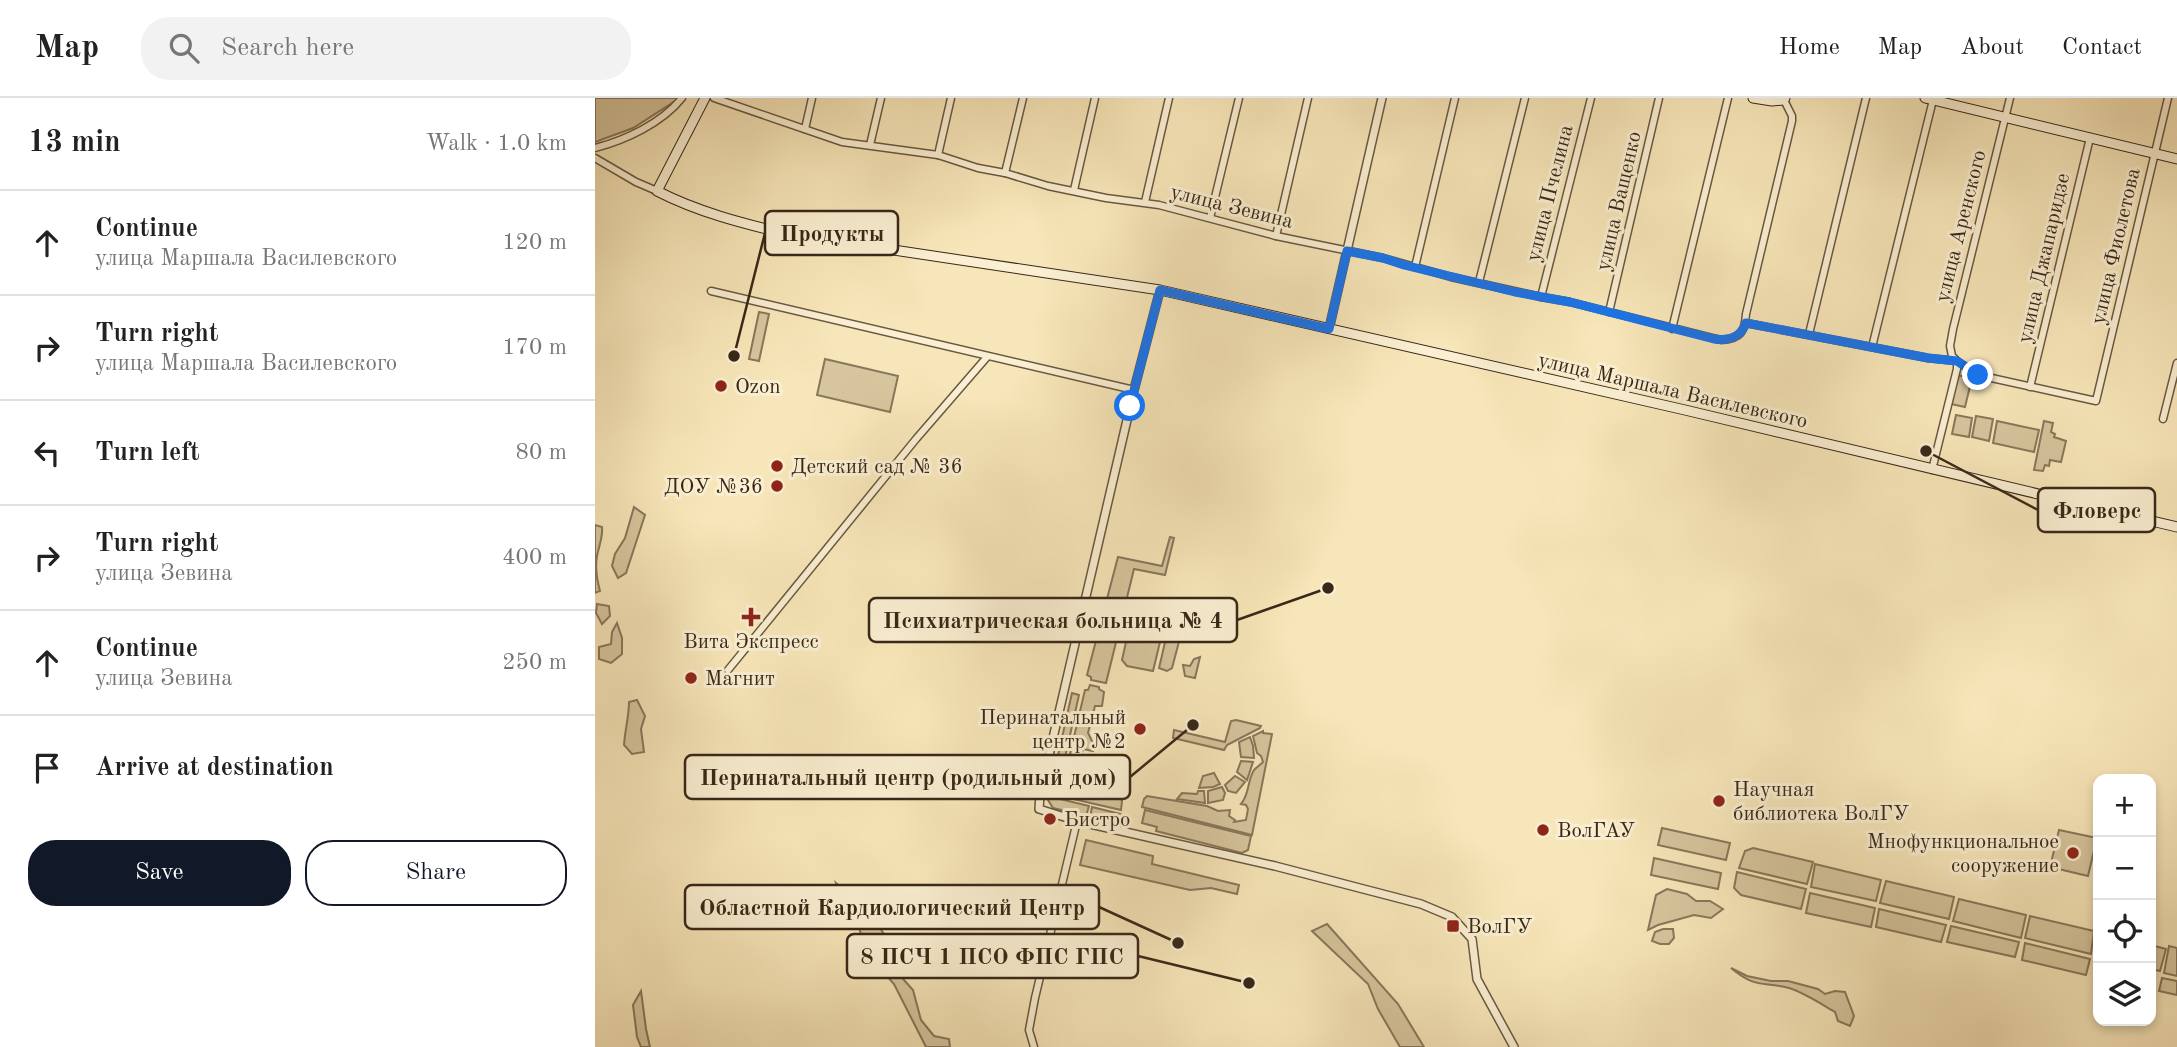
<!DOCTYPE html>
<html lang="en">
<head>
<meta charset="utf-8">
<style>
	:root { --surface:#fff; --page:#f2f2f2; --text:#222; --muted:#767676; --line:#e0e0e0; --accent:#111827 }
	body { margin:0; font-family:"Old Standard TT",serif; background:var(--page); color:var(--text) }
	.controls { position:absolute; right:21px; bottom:21px; display:grid; overflow:hidden; border-radius:14px; box-shadow:0 4px 10px #0003 }
	.controls button { width:63px; height:63px; display:grid; place-items:center; padding:0; border:0; border-bottom:2px solid var(--line); background:var(--surface); color:var(--text); font:35px sans-serif }
	.stop { position:absolute; width:21px; height:21px; margin:-16px; border:5px solid #1a73e8; border-radius:50%; background:#fff }
	.stop.end { background:#1a73e8; border-color:#fff; box-shadow:0 2px 7px #0008 }
	.list { margin:0; padding:0; list-style:none }
	h2 { display:flex; justify-content:space-between; align-items:center; height:91px; margin:0; padding:0 28px; font-size:30px }
	h2 small { font-size:23px; font-weight:400; color:var(--muted) }
	.list li { display:grid; grid-template-columns:46px 1fr auto; gap:21px; align-items:center; box-sizing:border-box; height:105px; padding:0 28px; border-top:2px solid var(--line) }
	.list b { display:block; font-size:26px; white-space:nowrap }
	.list p { margin:0; font-size:23px; white-space:nowrap; color:var(--muted) }
	.list em { font-size:23px; font-style:normal; color:var(--muted) }
	.actions { display:flex; gap:14px; padding:21px 28px }
	.actions a { flex:1; padding:16px 0; border:2px solid var(--accent); border-radius:28px; text-align:center; font-size:24px; color:var(--accent) }
	.actions .main { background:var(--accent); color:#fff }
	.icon { flex:none; width:38px; height:38px; fill:none; stroke:currentColor; stroke-width:2; stroke-linecap:round; stroke-linejoin:round }
	.map { position:relative; flex:none; width:1582px; height:949px; overflow:hidden }
	header { display:flex; align-items:center; gap:42px; box-sizing:border-box; height:98px; padding:0 35px; background:var(--surface); border-bottom:2px solid var(--line) }
	header strong { font-size:33px }
	nav { display:flex; gap:38px; margin-inline-start:auto; font-size:24px }
	.search { width:490px; height:63px; background:var(--page); display:flex; align-items:center; gap:18px; box-sizing:border-box; padding:0 24px; border-radius:28px; color:var(--muted); font-size:26px }
	main { display:flex }
	aside { flex:1; background:var(--surface) }
	.map>svg:first-child { display:block }
</style>
</head>
<body>
<header>
<strong>Map</strong>
<div class="search"><svg class="icon" aria-label="search" viewBox="0 0 24 24"><circle cx="10" cy="10" r="6"/><path d="M15 15l6 6"/></svg>Search here</div>
<nav><a>Home</a><a>Map</a><a>About</a><a>Contact</a></nav>
</header>
<main>
<aside>
<h2>13 min<small>Walk · 1.0 km</small></h2>
<ul class="list">
<li><svg class="icon" aria-label="ahead" viewBox="0 0 24 24"><path d="M12 20V5M6 11l6-6 6 6"/></svg><div><b>Continue</b><p>улица Маршала Василевского</p></div><em>120 m</em></li>
<li><svg class="icon" aria-label="right" viewBox="0 0 24 24"><path d="M7 20v-9h11M14 6l5 5-5 5"/></svg><div><b>Turn right</b><p>улица Маршала Василевского</p></div><em>170 m</em></li>
<li><svg class="icon" aria-label="left" viewBox="0 0 24 24"><path d="M17 20v-9H6M10 6l-5 5 5 5"/></svg><div><b>Turn left</b></div><em>80 m</em></li>
<li><svg class="icon" aria-label="right" viewBox="0 0 24 24"><path d="M7 20v-9h11M14 6l5 5-5 5"/></svg><div><b>Turn right</b><p>улица Зевина</p></div><em>400 m</em></li>
<li><svg class="icon" aria-label="ahead" viewBox="0 0 24 24"><path d="M12 20V5M6 11l6-6 6 6"/></svg><div><b>Continue</b><p>улица Зевина</p></div><em>250 m</em></li>
<li><svg class="icon" aria-label="arrive" viewBox="0 0 24 24"><path d="M6 21V4h12l-3 4 3 4H6"/></svg><div><b>Arrive at destination</b></div></li>
</ul>
<div class="actions"><a class="main">Save</a><a>Share</a></div>
</aside>
<div class="map">
<svg width="1582" height="949" viewBox="0 0 1582 949">
	<rect width="100%" height="100%" fill="#f7e6b9"/>
	<filter id="stains"><feTurbulence type="fractalNoise" baseFrequency=".00286" numOctaves="4"/><feColorMatrix values="0 0 0 0 .2 0 0 0 0 .09 0 0 0 0 .02 0 0 0 .5 -.17"/></filter>
	<radialGradient id="worn" r=".72"><stop offset=".6" stop-color="#630" stop-opacity="0"/><stop offset="1" stop-color="#630" stop-opacity=".3"/></radialGradient>
	<!-- green -->
	<g fill="#d7c69e" stroke="#88775b" stroke-width="2">
		<polygon points="0,0 85,0 38,30 0,44"/>
		<polygon points="164,214 174,216 164,263 154,261"/>
		<polygon points="230,261 303,278 295,314 222,297"/>
		<polygon points="1362,277 1377,280 1370,309 1356,306"/>
		<polygon points="1361,317 1377,320 1374,339 1357,336"/>
		<polygon points="1381,318 1398,321 1394,343 1377,339"/>
		<polygon points="1402,323 1444,332 1439,354 1398,345"/>
		<polygon points="1449,323 1458,325 1456,334 1460,336 1459,339 1471,343 1466,364 1455,362 1454,368 1450,367 1448,373 1439,372"/>
		<polygon points="39,409 50,417 31,475 23,480 17,468 20,456 30,440"/>
		<path d="M0,427l7,2c1,11 -3,18 -5,29 -2,11 0,24 3,35l-5,2z"/>
		<polygon points="575,439 579,440 570,477 539,471 511,585 496,582 496,579 492,577 523,459 567,468"/>
		<polygon points="546,503 573,511 558,573 532,568 527,562 539,508"/>
		<polygon points="2,506 14,508 15,518 7,526 1,515"/>
		<polygon points="578,510 584,514 581,533 584,535 585,540 577,570 572,573 564,570"/>
		<polygon points="22,525 27,540 27,556 16,565 4,561 4,549 16,546 17,534"/>
		<polygon points="605,559 600,580 590,578 588,567 595,568 599,561"/>
		<polygon points="495,587 504,589 504,591 509,594 507,608 500,608 493,635 499,647 498,653 488,651 483,665 492,669 491,673 483,672 478,694 480,689 524,699 527,703 526,712 465,698 490,592 493,592"/>
		<polygon points="477,595 484,597 461,700 494,708 491,718 458,710 453,702"/>
		<path d="M42,602l8,16 -4,13 3,23 -12,2 -8,-9c1,-15 5,-29 5,-43z"/>
		<polygon points="641,622 666,628 665,630 632,647 629,652 578,640 579,632 630,644 636,623"/>
		<path d="M668,633v2l9,1 -20,101 -110,-28 2,-8 3,-3 60,10 11,5 12,-1 -1,6 6,4 -1,2 12,-2 2,-11 -2,-4 -5,-1c9,-11 6,-23 13,-34 3,-3 6,-5 9,-8l-2,-6 -4,-3 -4,-17z"/>
		<polygon points="655,639 658,648 659,660 646,659 644,644"/>
		<polygon points="646,663 658,664 652,682 642,674"/>
		<polygon points="619,675 625,686 618,689 604,690 608,678"/>
		<polygon points="640,678 650,684 641,695 633,693 630,687"/>
		<polygon points="627,689 630,695 628,702 613,705 613,693"/>
		<polygon points="603,693 609,693 610,705 582,701 587,695 602,696"/>
		<polygon points="497,709 525,716 521,722 512,723 495,719"/>
		<polygon points="550,712 656,738 653,752 647,755 561,733 562,729 547,725"/>
		<polygon points="1067,730 1135,745 1131,762 1063,747"/>
		<polygon points="1464,732 1502,740 1493,778 1455,769"/>
		<polygon points="491,742 558,758 557,766 644,787 642,796 616,790 595,792 485,767"/>
		<polygon points="1158,750 1218,764 1212,786 1144,770 1150,753"/>
		<polygon points="1059,760 1126,775 1123,791 1056,777"/>
		<polygon points="1220,766 1286,782 1281,803 1216,789"/>
		<polygon points="1142,774 1211,791 1206,811 1146,797 1139,790"/>
		<polygon points="1291,783 1359,799 1354,821 1285,805"/>
		<polygon points="241,785 276,816 292,841 300,872 318,892 326,922 339,938 354,941 355,949 331,949 299,886 273,857 264,830 250,814"/>
		<polygon points="1072,791 1092,796 1101,803 1115,803 1128,811 1116,820 1099,817 1063,827 1053,832 1061,797"/>
		<polygon points="1215,795 1280,810 1276,829 1211,815"/>
		<polygon points="1364,801 1431,817 1426,840 1358,823"/>
		<polygon points="1284,811 1351,827 1346,844 1281,829"/>
		<polygon points="1435,818 1499,833 1496,856 1430,840"/>
		<polygon points="732,826 803,906 829,949 805,949 783,911 773,886 717,833"/>
		<polygon points="1356,828 1424,844 1420,859 1352,844"/>
		<polygon points="1068,831 1078,831 1079,840 1074,846 1065,846 1057,843 1060,834"/>
		<polygon points="1430,845 1495,861 1491,877 1427,862"/>
		<polygon points="1556,847 1571,851 1565,873 1556,871"/>
		<polygon points="1574,848 1582,850 1582,878 1569,875"/>
		<path d="M1136,870l16,8 24,5h17l30,8 7,5 10,-3 10,1 9,24 -4,10 -12,-5 -3,-9c-14,-8 -30,-19 -46,-24 -27,-7 -33,1 -58,-20z"/>
		<polygon points="1567,880 1582,883 1582,897 1564,893"/>
		<polygon points="46,893 51,931 55,949 46,949 42,939 38,907"/>
	</g>
	<g fill="none" stroke-linecap="round" stroke-linejoin="round">
		<!-- minor casing -->
		<g stroke="#685840" stroke-width="9">
			<g id="minor">
				<path d="M119,0l128,44 96,13 40,13 27,5 43,13 58,12 53,7 117,31 107,22 68,19 90,20 29,5 151,38c20,-1 24,-9 25,-26l46,-193v-5l-8,-16"/>
				<polyline points="210,31 217,0"/>
				<polyline points="275,47 286,0"/>
				<path d="M0,50c31,-8 67,-25 87,-50"/>
				<polyline points="343,57 356,0"/>
				<polyline points="0,60 41,84 62,93"/>
				<polyline points="410,75 428,0"/>
				<polyline points="479,92 500,0"/>
				<polyline points="550,104 574,0"/>
				<polyline points="615,120 644,0"/>
				<polyline points="681,138 713,0"/>
				<polyline points="820,169 860,0"/>
				<polyline points="884,184 930,0"/>
				<polyline points="116,193 539,292"/>
				<polyline points="946,199 996,0"/>
				<polyline points="1014,214 1064,0"/>
				<polyline points="1151,225 1333,260 1362,263 1383,277 1501,303 1573,0"/>
				<polyline points="1077,231 1133,0"/>
				<polyline points="1214,236 1271,0"/>
				<polyline points="1277,249 1338,2"/>
				<polyline points="1435,289 1495,40"/>
				<polyline points="1568,321 1582,265"/>
				<polyline points="1337,372 1362,271 1362,263 1357,258 1355,248 1358,231 1415,0"/>
				<polyline points="133,572 321,341 392,259"/>
				<polyline points="439,949 434,932 440,900 482,723"/>
			</g>
		</g>
		<!-- tertiary casing -->
		<g stroke="#685840" stroke-width="10">
			<g id="tertiary">
				<polyline points="565,192 539,292 445,696 444,711 482,723 680,768 826,806 857,819 877,841 882,881 919,949"/>
				<polyline points="734,231 787,0"/>
			</g>
		</g>
		<!-- secondary casing -->
		<g stroke="#382818" stroke-width="11">
			<g id="secondary">
				<path d="M110,0l-48,93c41,21 84,32 130,43l373,56 525,120 492,117"/>
				<polyline points="1158,0 1177,3 1189,2 1190,0"/>
				<polyline points="1330,0 1582,61"/>
			</g>
		</g>
		<!-- minor -->
		<use href="#minor" stroke="#faefd2" stroke-width="6"/>
		<!-- tertiary -->
		<use href="#tertiary" stroke="#faefd2" stroke-width="7"/>
		<!-- secondary -->
		<use href="#secondary" stroke="#faefd2" stroke-width="9"/>
	</g>
	<g fill="none" stroke-linecap="round" stroke-linejoin="round">
		<!-- route -->
		<path stroke="#1a73e8" stroke-width="9" d="M535,308l30,-116 169,39 18,-78 36,7 21,7 111,27 55,10 144,37c14,2 27,-2 32,-16l182,35 29,3 21,14"/>
	</g>
	<!-- markers -->
	<g fill="#8f2418" stroke="#faefd2" stroke-width="2.5">
		<circle cx="126" cy="288" r="7"/>
		<circle cx="182" cy="368" r="7"/>
		<circle cx="182" cy="388" r="7"/>
		<path d="M152.5 508.5h7v7h7v7h-7v7h-7v-7h-7v-7h7z"/>
		<circle cx="96" cy="580" r="7"/>
		<circle cx="545" cy="631" r="7"/>
		<circle cx="1124" cy="703" r="7"/>
		<circle cx="455" cy="721" r="7"/>
		<circle cx="948" cy="732" r="7"/>
		<circle cx="1478" cy="755" r="7"/>
		<rect x="851" y="821" width="14" height="14" rx="3.5"/>
	</g>
	<g text-anchor="middle" stroke-width="6" stroke-linejoin="round" paint-order="stroke">
		<!-- street labels -->
		<g font-size="21" fill="#382818" stroke="#faefd2">
			<text transform="translate(954 95) rotate(-76)" y="7">улица Пчелина</text>
			<text transform="translate(1023 103) rotate(-77)" y="7">улица Ващенко</text>
			<text transform="translate(637 108) rotate(14)" y="7">улица Зевина</text>
			<text transform="translate(1365 128) rotate(-76)" y="7">улица Аренского</text>
			<text transform="translate(1520 148) rotate(-77)" y="7">улица Фиолетова</text>
			<text transform="translate(1448 160) rotate(-77)" y="7">улица Джапаридзе</text>
			<text transform="translate(1078 292) rotate(13)" y="7">улица Маршала Василевского</text>
		</g>
		<!-- poi labels -->
		<g font-size="21" fill="#382818" stroke="#faefd2" text-anchor="start">
			<text x="140" y="295">Ozon</text>
			<text x="196" y="375">Детский сад № 36</text>
			<text x="168" y="395" text-anchor="end">ДОУ №36</text>
			<text x="156" y="550" text-anchor="middle">Вита Экспресс</text>
			<text x="110" y="587">Магнит</text>
			<text x="531" y="626" text-anchor="end">Перинатальный<tspan x="531" dy="24">центр №2</tspan></text>
			<text x="1138" y="698">Научная<tspan x="1138" dy="24">библиотека ВолГУ</tspan></text>
			<text x="469" y="728">Бистро</text>
			<text x="962" y="739">ВолГАУ</text>
			<text x="1464" y="750" text-anchor="end">Мнофункциональное<tspan x="1464" dy="24">сооружение</tspan></text>
			<text x="872" y="835">ВолГУ</text>
		</g>
	</g>
	<!-- callouts -->
	<path fill="none" stroke="#382818" stroke-width="2.5" d="M139 258L170 135M1331 353L1443 412M733 490L642 522M598 627L535 679M583 845L504 809M654 885L543 858"/>
	<g fill="#382818" stroke="#faefd2" stroke-width="2.5">
		<circle cx="139" cy="258" r="7"/>
		<circle cx="1331" cy="353" r="7"/>
		<circle cx="733" cy="490" r="7"/>
		<circle cx="598" cy="627" r="7"/>
		<circle cx="583" cy="845" r="7"/>
		<circle cx="654" cy="885" r="7"/>
	</g>
	<g fill="#faefd2" stroke="#382818" stroke-width="2.5">
		<rect x="170" y="113" width="133" height="44" rx="7"/>
		<rect x="1443" y="390" width="117" height="44" rx="7"/>
		<rect x="274" y="500" width="368" height="44" rx="7"/>
		<rect x="90" y="657" width="445" height="44" rx="7"/>
		<rect x="90" y="787" width="414" height="44" rx="7"/>
		<rect x="252" y="836" width="291" height="44" rx="7"/>
	</g>
	<g font-size="23" text-anchor="middle" font-weight="bold" fill="#382818">
		<text x="237" y="143">Продукты</text>
		<text x="1502" y="420">Фловерс</text>
		<text x="458" y="530">Психиатрическая больница № 4</text>
		<text x="313" y="687">Перинатальный центр (родильный дом)</text>
		<text x="297" y="817">Областной Кардиологический Центр</text>
		<text x="397" y="866">8 ПСЧ 1 ПСО ФПС ГПС</text>
	</g>
	<rect width="100%" height="100%" filter="url(#stains)"/>
	<rect width="100%" height="100%" fill="url(#worn)"/>
</svg>
<div class="controls">
<button>+</button>
<button>−</button>
<button><svg class="icon" aria-label="locate" viewBox="0 0 24 24"><circle cx="12" cy="12" r="6"/><path d="M12 2v4M12 18v4M2 12h4M18 12h4"/></svg></button>
<button><svg class="icon" aria-label="layers" viewBox="0 0 24 24"><path d="M12 4l9 5-9 5-9-5zM3 14l9 5 9-5"/></svg></button>
</div>
<div class="stop" style="left:535px;top:308px"></div>
<div class="stop end" style="left:1383px;top:277px"></div>
</div>
</main>
</body>
</html>
